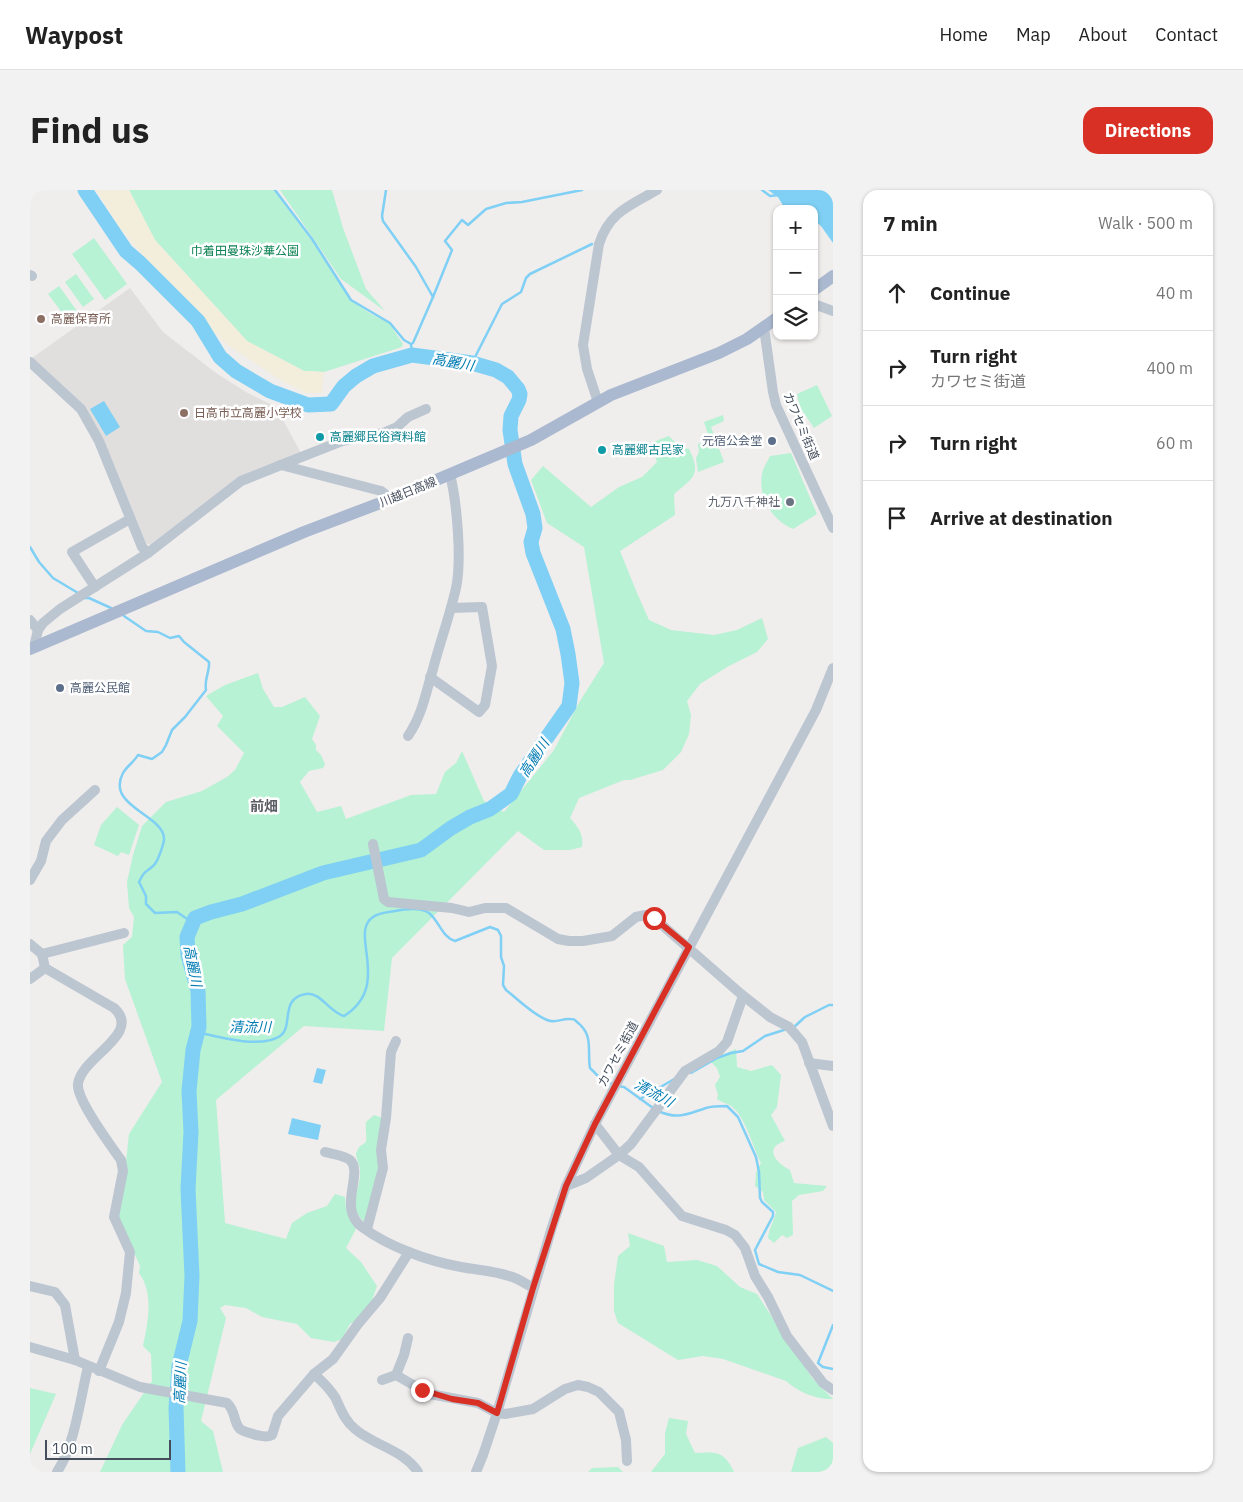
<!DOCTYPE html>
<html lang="en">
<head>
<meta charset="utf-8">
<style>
	:root { --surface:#fff; --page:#f2f2f2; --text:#222; --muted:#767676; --line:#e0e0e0; --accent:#d93025 }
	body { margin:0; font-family:"IBM Plex Sans","Noto Sans JP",sans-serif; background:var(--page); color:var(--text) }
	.controls { position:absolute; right:15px; top:15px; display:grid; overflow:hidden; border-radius:10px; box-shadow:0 1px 4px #0004 }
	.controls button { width:45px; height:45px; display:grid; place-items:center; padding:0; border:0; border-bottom:1px solid var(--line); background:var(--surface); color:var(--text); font:25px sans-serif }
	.scale { position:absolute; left:15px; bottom:12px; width:126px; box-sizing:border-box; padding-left:5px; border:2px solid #444e5c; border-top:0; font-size:14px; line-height:18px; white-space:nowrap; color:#444e5c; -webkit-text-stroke:4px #fff; paint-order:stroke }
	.stop { position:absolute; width:15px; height:15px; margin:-11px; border:4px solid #d93025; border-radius:50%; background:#fff }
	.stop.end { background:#d93025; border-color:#fff; box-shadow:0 1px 5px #0008 }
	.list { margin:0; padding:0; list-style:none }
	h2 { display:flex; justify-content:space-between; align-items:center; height:65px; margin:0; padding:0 20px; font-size:21px }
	h2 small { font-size:16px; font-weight:400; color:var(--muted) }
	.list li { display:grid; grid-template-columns:32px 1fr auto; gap:15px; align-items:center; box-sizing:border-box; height:75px; padding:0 20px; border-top:1px solid var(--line) }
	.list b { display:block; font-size:19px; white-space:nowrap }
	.list p { margin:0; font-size:16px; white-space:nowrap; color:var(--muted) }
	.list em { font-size:16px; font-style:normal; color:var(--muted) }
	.icon { flex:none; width:28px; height:28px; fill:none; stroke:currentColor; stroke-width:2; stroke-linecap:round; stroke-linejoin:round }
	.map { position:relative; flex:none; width:803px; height:1282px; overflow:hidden; border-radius:15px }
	header { display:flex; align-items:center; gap:30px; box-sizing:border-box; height:70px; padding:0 25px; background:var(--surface); border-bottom:1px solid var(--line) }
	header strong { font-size:24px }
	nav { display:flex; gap:28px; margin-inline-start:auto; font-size:18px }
	.intro { display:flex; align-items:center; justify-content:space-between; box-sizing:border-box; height:120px; padding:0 30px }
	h1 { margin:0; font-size:35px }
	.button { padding:12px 22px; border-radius:15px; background:var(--accent); color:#fff; font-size:18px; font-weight:700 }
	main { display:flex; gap:30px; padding:0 30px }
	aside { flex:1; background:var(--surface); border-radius:15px; box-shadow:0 1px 4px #0004 }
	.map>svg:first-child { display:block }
</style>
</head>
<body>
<header>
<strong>Waypost</strong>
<nav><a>Home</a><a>Map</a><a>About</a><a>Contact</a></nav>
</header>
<div class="intro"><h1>Find us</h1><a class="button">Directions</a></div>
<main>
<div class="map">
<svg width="803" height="1282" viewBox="0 0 803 1282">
	<rect width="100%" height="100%" fill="#f0eded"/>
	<!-- education -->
	<polygon fill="#e1dede" points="100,98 133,142 186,183 216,202 246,217 271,263 210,288 122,356 114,352 71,248 2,168"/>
	<!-- green -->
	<g fill="#b6f2d3">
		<polygon points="99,0 244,0 284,54 321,111 341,124 359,133 373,154 372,157 294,182 274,181 217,151 125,50"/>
		<polygon points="250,0 302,0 313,38 336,99 355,121 311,89"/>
		<polygon points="64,48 97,94 75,110 42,64"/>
		<polygon points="46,84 64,109 53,117 35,92"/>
		<polygon points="29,96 47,121 37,129 18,104"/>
		<polygon points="787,195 802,226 784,238 770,217 767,204"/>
		<polygon points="693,225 694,231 681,237 694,272 668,282 666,268 669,262 668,254 680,250 674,232"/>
		<path d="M639,246l11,11 9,2c13,26 4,29 -15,45l1,21 -55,36 17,42 12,27 22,10 43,5 23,-5 25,-12 6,21 -11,13 -30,15 -27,17 -13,17 4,14 -2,19 -8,18 -18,18 -33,10h-6l-45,18 -9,20c8,9 14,16 12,29l-12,3h-26l-26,-19 -126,127 -8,73 -80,-5 -88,74 9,123 61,16 6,-16 15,-10 20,-7 8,-12 10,3 1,11 10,21 -10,19 15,14 16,24 -10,29 -17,9 -8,15 -8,3 -23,-4 -14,-14 -35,-7 -16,-9 -21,-3 -5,3 6,10 -25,103 12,10 10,41h-123l22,-47 30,-44 -1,-27 -8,-8c5,-24 11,-53 -4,-73l1,-7 -3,-7 -21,-42 9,-46 4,-37 33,-52 -37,-103 -2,-34 9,-8 2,-20 -5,-9 -2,-26 6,-27 9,-29 24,-24 36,-11 25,-14 8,-7 9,-17 -27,-27 6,-10 -17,-20 19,-11 33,-12 5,16 11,18h8l23,-10 15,19 -8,23 4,6v5l5,5 4,9 -2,4 -14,3 -9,11 17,30 24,-6 5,13 65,-24 25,-1 9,-22 11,-9 6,-12 22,50 20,11 50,-62 26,-49 24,-38 -20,-116 -37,-24 -16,-43 12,-14 48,41 28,-20 23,-10 15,-15 -5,-16 1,-4z"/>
		<path d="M761,263l26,61 -24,15c-22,-9 -37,-35 -30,-59 2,-5 5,-10 7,-14z"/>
		<polygon points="87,617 109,635 99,665 91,662 88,666 64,655 71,635"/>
		<path d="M706,859l1,18 14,4 21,-6 9,10 -4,32 -6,8 14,26c-22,7 -9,22 5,29l4,13 33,3 -4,5 -24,4 -7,6 1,34 -6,3 -5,-3 -8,8 -6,-5c1,-10 6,-17 8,-26l-12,-12 -1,-8 -8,-6 1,-14 5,-9c-8,-15 -16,-48 -30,-57 -4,-3 -9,-3 -14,-7l1,-4 -3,-10 5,-8 -3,-9 -6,-6 4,-4z"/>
		<path d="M344,925l9,3 -3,50 -16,54c-19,-19 -2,-31 -4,-53 -1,-6 -4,-11 -4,-16l3,-6 7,-5c1,-8 -1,-13 0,-20z"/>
		<path d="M598,1043l36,13 3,16 30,-2 20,6 23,21 17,7 55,84 21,21c-16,1 -35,-7 -47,-18l-63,-22 -20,-3 -25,4 -60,-37 -4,-12v-26l4,-29 12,-10z"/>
		<polygon points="0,1198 26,1204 0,1264"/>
		<path d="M639,1228l19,3 -2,13 9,19c20,-1 29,-3 39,19h-83l14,-18v-21z"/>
		<polygon points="796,1247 803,1253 803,1282 761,1282 768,1258"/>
		<polygon points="588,1277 593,1282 558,1282 562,1278"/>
	</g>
	<!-- sand -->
	<polygon fill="#f3eedb" points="66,0 99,0 125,50 217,151 274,181 294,182 292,203 276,203 252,191 196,154 140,98 89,37"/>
	<!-- water -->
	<g fill="#7fd0f4">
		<polygon points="738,0 803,0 803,53 791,36 784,30 784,19 755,19 748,7"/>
		<polygon points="74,211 90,237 76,246 60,219"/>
		<polygon points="287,878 296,880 292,894 283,892"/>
		<polygon points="262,928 291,935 288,950 258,944"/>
	</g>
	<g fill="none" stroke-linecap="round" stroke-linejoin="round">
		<!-- stream -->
		<g stroke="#7fd0f4" stroke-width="2.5">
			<polyline points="245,0 282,49 321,110 360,133 374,150 381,154 382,165"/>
			<polyline points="356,0 352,26 353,31 386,77 403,107 383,153 381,154"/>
			<polyline points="732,0 740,6 749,5"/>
			<polyline points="403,107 422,60 415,51 432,30 438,35 456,19 476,13 492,12 552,0"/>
			<polyline points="442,173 472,114 491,102 496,88 500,84 562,54"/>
			<polyline points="0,357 9,372 23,388 48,403"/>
			<polyline points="54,408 59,408 81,418"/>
			<path d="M94,426l22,15 12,1 12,6 9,-2 5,6 25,20c1,10 -5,16 -3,28l-21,27 -13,13 -6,15 -4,7 -10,7 -14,-4c-4,7 -11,11 -15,18 -18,34 43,42 41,67 -1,6 -6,21 -10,25 -8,8 -9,4 -15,17l7,14v8l9,9 22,-1 16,11"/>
			<polyline points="764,837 775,827 799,815 803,815"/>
			<path d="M167,842c21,5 64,17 83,4 14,-9 -1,-38 26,-42 15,-2 23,18 38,22 49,-31 4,-83 29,-99 5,-4 16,-5 22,-6 9,-2 26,-4 34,2 10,8 13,24 26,28l35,-14 8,3 3,6v21l3,9 -1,19 3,5c13,10 26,24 41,30 9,4 15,-2 23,-1 4,0 4,0 7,3 17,13 10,28 13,46l12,12 11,4"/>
			<polyline points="661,883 687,868 701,863 713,861 735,846 757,839"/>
			<polyline points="588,896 594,897 623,918"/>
			<polyline points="610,909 646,888"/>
			<path d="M628,921c20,9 29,3 48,-3 6,-2 14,-2 21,-2l11,11 18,40 3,15 1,26 2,4 11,10v4l-18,34 4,14 19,8 22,3 33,16"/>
			<polyline points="803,1135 788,1173 793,1177 803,1179"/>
		</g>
		<!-- river -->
		<polyline stroke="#7fd0f4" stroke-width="15" points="55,0 96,61 110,73 168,131 190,167 206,181 240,201 278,215 301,214 314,196 326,186 343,176 382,165 442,173 466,180 478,187 488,199 490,204 489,210 481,226 480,240 485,274 503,324 505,338 501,352 503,363 533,439 538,464 542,493 539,516 490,586 481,604 460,619 440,627 421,638 391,660 293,683 212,714 181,722 165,728 157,747 158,765 168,801 169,837 163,860 159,901 161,942 158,999 162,1086 160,1131 149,1176 146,1218 148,1282"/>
		<!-- minor -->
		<g stroke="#bcc6d1" stroke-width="10">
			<polyline points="0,85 2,86"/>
			<polyline points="784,114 803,121"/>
			<polyline points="734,138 743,202 746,215 803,338"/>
			<polyline points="0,172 51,219 69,251 112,357 118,363"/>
			<path d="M568,212l-11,-33 -4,-24 16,-101c10,-32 32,-39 58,-54"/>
			<polyline points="251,275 312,251 353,243 367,237 378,227 396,219"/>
			<polyline points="65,397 42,362 100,329"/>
			<polyline points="0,430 8,440"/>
			<polyline points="4,457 8,440 13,433 30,419 118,363 211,291 251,275 351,301 361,309"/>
			<polyline points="400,487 449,522 455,515 462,476 452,417 421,418"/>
			<path d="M378,546c14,-20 18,-44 25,-67 7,-27 17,-54 23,-81 6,-28 1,-85 -6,-114"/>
			<polyline points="343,654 354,709 358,712 422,718 439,722 455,718 476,718 528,749 539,751 553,751 582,746 606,727 615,725 624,728 711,804 740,827 759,837 772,852 803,936"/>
			<polyline points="0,690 11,671 16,651 32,630 65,600"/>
			<path d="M0,754l12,10 3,14 69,40c29,26 -33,49 -36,76 -2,15 33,62 43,76l2,11 -9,46 16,35 -4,41 -7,29 -20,49"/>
			<polyline points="12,764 94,743"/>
			<polyline points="0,789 15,778"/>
			<polyline points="779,873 803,876"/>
			<polyline points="565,934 589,965 609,977 652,1026 696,1040 705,1045 715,1058 725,1086 738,1107 757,1146 793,1193 803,1200"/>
			<path d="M295,962c7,2 19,3 25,8 14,13 -13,49 12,67 27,20 66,34 99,40 16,3 33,4 48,9 9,2 17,8 24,12"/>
			<polyline points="536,996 556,988 589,965 601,954 655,881 689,861 697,852 713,806"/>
			<polyline points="337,1039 353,978 351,960 356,928 361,862 366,851"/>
			<polyline points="0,1096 25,1102 35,1115 45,1170"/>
			<path d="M0,1157l45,13 65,27 87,16c9,8 6,19 13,26 4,3 11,4 16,6 6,1 10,3 16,0l6,-19 36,-42 19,-15 25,-35 22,-26 29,-46"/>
			<path d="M284,1184c8,7 15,14 21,23 6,12 9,23 20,32 20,17 49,21 63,43"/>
			<polyline points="366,1185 392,1200 400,1204 448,1213 467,1223 475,1224 503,1219 535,1199 548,1195 558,1197 569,1202 589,1222 596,1250 597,1271"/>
			<polyline points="352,1190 366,1185 374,1165 378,1148"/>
			<path d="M27,1282c18,-27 23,-73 31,-105"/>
			<polyline points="446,1282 453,1265 467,1223 522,1037 536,996 565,934 786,520 803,478"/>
		</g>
		<!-- major -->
		<g stroke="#aab9cf" stroke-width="12">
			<polyline points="784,100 803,86"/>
			<polyline points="0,459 274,342 366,307 501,250 581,205 689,163 717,149 747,128"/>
		</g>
	</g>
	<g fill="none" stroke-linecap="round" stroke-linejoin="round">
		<!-- route -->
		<polyline stroke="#d93025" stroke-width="6" points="392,1200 422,1209 448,1213 467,1223 503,1098 536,996 565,934 659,757 624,728"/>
	</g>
	<!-- markers -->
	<g fill="#8d6e63" stroke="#fff" stroke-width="2">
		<circle cx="11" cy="129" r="5"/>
		<circle cx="154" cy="223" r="5"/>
	</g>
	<g fill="#0f9aa8" stroke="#fff" stroke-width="2">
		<circle cx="290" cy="247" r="5"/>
		<circle cx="572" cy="260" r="5"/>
	</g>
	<g fill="#5c6f8a" stroke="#fff" stroke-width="2">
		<circle cx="742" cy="251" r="5"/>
		<circle cx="30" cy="498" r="5"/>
	</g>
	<circle fill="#6b7280" stroke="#fff" stroke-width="2" cx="760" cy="312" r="5"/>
	<g text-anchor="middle" stroke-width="5" stroke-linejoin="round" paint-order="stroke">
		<!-- park labels -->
		<g font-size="12" fill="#0e8354" stroke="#fff">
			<text x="215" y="65">巾着田曼珠沙華公園</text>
		</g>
		<!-- education labels -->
		<g font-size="12" fill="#785e54" stroke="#fff" text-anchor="start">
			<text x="21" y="133">高麗保育所</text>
			<text x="164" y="227">日高市立高麗小学校</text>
		</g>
		<!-- street labels -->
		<g font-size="12" fill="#444e5c" stroke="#fff">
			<text transform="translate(771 236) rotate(67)" y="4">カワセミ街道</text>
			<text transform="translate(378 302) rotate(-22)" y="4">川越日高線</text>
			<text transform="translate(588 864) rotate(-62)" y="4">カワセミ街道</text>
		</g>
		<!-- culture labels -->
		<g font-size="12" fill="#0d838f" stroke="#fff" text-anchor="start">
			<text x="300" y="251">高麗郷民俗資料館</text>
			<text x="582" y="264">高麗郷古民家</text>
		</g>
		<!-- service labels -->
		<g font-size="12" fill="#4e5e75" stroke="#fff" text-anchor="end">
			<text x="732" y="255">元宿公会堂</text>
			<text x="40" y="502" text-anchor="start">高麗公民館</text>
		</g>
		<!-- worship labels -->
		<g font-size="12" fill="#5b616d" stroke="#fff" text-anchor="end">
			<text x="750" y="316">九万八千神社</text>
		</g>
		<!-- water labels -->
		<g font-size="14" font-style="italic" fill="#007cb2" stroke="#fff">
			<text transform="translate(423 172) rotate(10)" y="5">高麗川</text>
			<text transform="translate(504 568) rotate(-57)" y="5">高麗川</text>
			<text transform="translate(163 776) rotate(79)" y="5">高麗川</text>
			<text x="220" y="842">清流川</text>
			<text transform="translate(624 903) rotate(29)" y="5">清流川</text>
			<text transform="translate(150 1193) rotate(-87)" y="5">高麗川</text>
		</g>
		<!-- neighbourhood labels -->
		<g font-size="14" font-weight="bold" fill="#595c63" stroke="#fff">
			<text x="234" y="621">前畑</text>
		</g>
	</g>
</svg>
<div class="controls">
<button>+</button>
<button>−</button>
<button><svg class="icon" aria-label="layers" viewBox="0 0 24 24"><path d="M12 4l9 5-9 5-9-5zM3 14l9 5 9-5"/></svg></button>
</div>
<div class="scale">100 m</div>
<div class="stop" style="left:624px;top:728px"></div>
<div class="stop end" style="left:392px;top:1200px"></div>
</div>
<aside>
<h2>7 min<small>Walk · 500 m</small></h2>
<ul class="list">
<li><svg class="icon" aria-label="ahead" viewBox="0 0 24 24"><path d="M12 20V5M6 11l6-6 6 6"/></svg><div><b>Continue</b></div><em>40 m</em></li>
<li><svg class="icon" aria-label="right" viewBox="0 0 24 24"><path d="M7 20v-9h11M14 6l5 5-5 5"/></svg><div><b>Turn right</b><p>カワセミ街道</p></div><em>400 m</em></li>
<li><svg class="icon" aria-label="right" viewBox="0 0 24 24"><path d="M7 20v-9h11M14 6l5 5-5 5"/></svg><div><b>Turn right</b></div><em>60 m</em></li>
<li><svg class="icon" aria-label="arrive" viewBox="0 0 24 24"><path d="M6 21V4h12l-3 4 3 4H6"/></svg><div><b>Arrive at destination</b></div></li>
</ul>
</aside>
</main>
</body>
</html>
